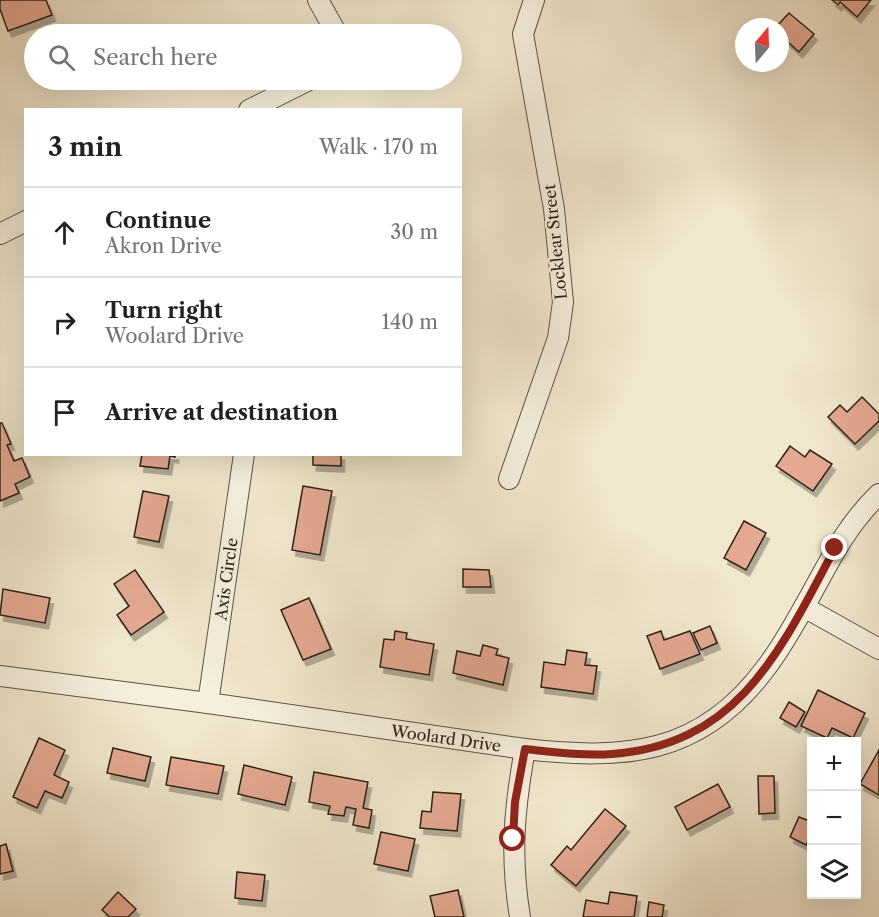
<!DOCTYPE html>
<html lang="en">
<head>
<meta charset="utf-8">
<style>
	:root { --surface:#fff; --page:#f2f2f2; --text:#202124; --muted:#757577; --line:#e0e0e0 }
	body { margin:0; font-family:"Libre Caslon Text",serif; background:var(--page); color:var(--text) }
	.controls { position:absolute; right:18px; bottom:18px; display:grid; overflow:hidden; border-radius:0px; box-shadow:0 6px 24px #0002 }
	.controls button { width:54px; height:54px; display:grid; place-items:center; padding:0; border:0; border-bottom:2px solid var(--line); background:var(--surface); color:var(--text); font:30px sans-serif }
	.compass { position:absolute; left:735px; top:18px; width:54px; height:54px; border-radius:50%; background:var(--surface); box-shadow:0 6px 24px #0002; rotate:19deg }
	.stop { position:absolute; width:18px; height:18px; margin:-14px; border:4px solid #8f2418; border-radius:50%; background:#fff }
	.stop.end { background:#8f2418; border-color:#fff; box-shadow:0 2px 6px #0008 }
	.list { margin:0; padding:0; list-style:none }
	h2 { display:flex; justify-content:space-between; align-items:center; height:78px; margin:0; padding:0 24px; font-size:26px }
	h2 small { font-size:20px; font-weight:400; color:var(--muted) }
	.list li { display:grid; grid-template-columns:39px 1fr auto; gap:18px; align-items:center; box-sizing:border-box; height:90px; padding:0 24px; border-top:2px solid var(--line) }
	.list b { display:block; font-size:22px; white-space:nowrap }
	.list p { margin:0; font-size:20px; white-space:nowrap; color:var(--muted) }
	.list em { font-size:20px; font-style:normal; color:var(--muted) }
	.icon { flex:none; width:33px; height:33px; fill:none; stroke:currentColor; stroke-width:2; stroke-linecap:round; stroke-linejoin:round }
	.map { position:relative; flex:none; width:879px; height:917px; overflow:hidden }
	.search { position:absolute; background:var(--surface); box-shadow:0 6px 24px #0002; left:24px; top:24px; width:438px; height:66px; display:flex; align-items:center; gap:15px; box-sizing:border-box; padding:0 21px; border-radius:33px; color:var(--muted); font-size:22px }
	.panel { position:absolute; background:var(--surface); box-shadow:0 6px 24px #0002; left:24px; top:108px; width:438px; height:348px; border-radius:0px }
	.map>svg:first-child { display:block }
</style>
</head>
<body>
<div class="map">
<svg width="879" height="917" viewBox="0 0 879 917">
	<defs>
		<filter id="shadow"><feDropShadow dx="3.5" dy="6" stdDeviation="0" flood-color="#0004"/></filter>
	</defs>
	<rect width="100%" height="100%" fill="#f1e7cd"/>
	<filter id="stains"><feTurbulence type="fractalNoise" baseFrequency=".00333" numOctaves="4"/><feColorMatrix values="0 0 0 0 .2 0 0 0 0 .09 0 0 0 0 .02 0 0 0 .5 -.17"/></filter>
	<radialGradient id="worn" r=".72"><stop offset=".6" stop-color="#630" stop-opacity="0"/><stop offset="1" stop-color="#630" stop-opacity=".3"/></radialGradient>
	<!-- building -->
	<g fill="#e5a992" stroke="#2c2015" stroke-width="1.5" filter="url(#shadow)">
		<polygon points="0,0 46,0 52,15 8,31 0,9"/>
		<polygon points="832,0 871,0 857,17 840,2 838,5"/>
		<polygon points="789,13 814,34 799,52 780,35 780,27 776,27"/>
		<polygon points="862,397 879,414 879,421 855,444 828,417 840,405 847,412"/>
		<polygon points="0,423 2,423 11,444 7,445 14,461 22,458 30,477 15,484 19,493 0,501"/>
		<polygon points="790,446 805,457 810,450 832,464 813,491 776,466"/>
		<polygon points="142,454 175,454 175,457 170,456 168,469 140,466"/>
		<polygon points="313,454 341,454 341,466 313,465"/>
		<polygon points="303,486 332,491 320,555 292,550"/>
		<polygon points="143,491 169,496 159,542 134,537"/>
		<polygon points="744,521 766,533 746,570 724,558"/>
		<polygon points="463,569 489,570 491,587 463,587"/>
		<polygon points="135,570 164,612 131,635 117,615 129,606 114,584"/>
		<polygon points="3,589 50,598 45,623 0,615"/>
		<polygon points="309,598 331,649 303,660 281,610"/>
		<polygon points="710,626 717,643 701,650 693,633"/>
		<polygon points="395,631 407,633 406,639 434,644 429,675 380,667 384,639 394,640"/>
		<polygon points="661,631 664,640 690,631 700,654 660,669 647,636"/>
		<polygon points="483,645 498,649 496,655 509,658 503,685 453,673 457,651 480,656"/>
		<polygon points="567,650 587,653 585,665 597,666 593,694 541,687 544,662 565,665"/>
		<polygon points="818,690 865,713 853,738 832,728 827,738 801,726"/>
		<polygon points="789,702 805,712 796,727 780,718"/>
		<polygon points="39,738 65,750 54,775 69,782 62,798 45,791 37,808 13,797"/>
		<polygon points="113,748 151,757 145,781 107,773"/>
		<polygon points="879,750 879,795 860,784"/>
		<polygon points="171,757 224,766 218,794 166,785"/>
		<polygon points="244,765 292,777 285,805 238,794"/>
		<polygon points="314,772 368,782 363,808 372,810 369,828 353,825 356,809 346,807 344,816 328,814 330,806 309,802"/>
		<polygon points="758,776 774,776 775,813 759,814"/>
		<polygon points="718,784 730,807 687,830 675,807"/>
		<polygon points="433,792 461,794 457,831 420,828 422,811 431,812"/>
		<polygon points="605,809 626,826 576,886 551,865 567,846 571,850"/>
		<polygon points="799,817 812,822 812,833 806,845 790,837"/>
		<polygon points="381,832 415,839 408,871 374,864"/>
		<polygon points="6,844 13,871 0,874 0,846"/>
		<polygon points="237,872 265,875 262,901 235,898"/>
		<polygon points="458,890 464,917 435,917 430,896"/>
		<polygon points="118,892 136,909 128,917 110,917 102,910"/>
		<polygon points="610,892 637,896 634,917 583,917 586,900 608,904"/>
		<polygon points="649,902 664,905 662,917 647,917"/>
	</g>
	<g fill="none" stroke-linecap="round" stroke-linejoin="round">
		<!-- minor casing -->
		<g stroke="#5d5243" stroke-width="22">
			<g id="minor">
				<polyline points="318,0 337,34"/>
				<polyline points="249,110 309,80"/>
				<polyline points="0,234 26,221"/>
				<polyline points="509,479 558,338 563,302 554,209 523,34 534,0"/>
				<polyline points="804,607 879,649"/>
				<path d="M0,676l208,27 317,46c99,11 175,7 240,-80 15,-19 27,-41 39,-62 24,-42 39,-78 75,-113"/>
				<polyline points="208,703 244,454"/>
				<path d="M520,917c-10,-61 -6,-107 5,-168"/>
			</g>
		</g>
		<!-- minor -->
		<use href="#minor" stroke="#f6efde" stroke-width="20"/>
	</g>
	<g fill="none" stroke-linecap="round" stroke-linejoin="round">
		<!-- route -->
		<path stroke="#8f2418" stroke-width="8" d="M513,839l2,-37 10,-53c28,3 57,7 87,5 127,-9 170,-106 223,-206"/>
	</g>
	<g text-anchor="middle" stroke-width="4.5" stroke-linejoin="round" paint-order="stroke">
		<!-- street labels -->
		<g font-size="16" fill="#2c2015" stroke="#f6efde">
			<text transform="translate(555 242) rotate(-96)" y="6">Locklear Street</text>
			<text transform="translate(226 579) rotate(-82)" y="6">Axis Circle</text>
			<text transform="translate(446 738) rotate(8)" y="6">Woolard Drive</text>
		</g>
	</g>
	<rect width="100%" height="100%" filter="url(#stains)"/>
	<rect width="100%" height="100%" fill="url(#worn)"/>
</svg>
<div class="controls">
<button>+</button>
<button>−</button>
<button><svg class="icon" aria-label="layers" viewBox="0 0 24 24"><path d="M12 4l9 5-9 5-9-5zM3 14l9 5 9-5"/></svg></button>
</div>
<svg class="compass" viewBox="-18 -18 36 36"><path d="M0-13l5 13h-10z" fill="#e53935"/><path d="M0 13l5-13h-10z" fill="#757577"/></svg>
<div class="stop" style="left:513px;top:839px"></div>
<div class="stop end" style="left:835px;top:548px"></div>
<div class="search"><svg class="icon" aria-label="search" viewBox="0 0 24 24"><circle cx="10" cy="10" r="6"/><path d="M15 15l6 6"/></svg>Search here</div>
<section class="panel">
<h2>3 min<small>Walk · 170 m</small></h2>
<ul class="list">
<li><svg class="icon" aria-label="ahead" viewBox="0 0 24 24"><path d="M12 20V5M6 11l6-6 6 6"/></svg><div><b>Continue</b><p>Akron Drive</p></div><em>30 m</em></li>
<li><svg class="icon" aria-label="right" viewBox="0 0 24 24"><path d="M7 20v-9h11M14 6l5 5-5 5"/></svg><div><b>Turn right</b><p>Woolard Drive</p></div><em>140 m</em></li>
<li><svg class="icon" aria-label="arrive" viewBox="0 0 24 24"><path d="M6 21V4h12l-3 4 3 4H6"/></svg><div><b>Arrive at destination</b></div></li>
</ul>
</section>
</div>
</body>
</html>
